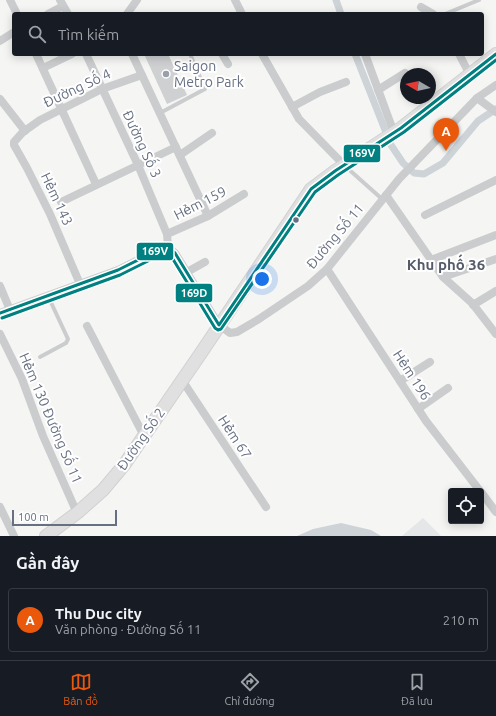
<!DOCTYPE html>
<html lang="vi">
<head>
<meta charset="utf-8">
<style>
	:root { --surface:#171b24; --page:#242831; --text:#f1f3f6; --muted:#9ea1a6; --line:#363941; --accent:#ea580c }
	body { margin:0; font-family:Ubuntu,sans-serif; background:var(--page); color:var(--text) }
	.controls { position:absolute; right:12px; bottom:12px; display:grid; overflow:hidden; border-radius:4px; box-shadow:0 2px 10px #0003 }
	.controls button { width:36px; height:36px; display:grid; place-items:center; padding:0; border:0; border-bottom:1px solid var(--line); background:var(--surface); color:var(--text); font:20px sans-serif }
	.compass { position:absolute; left:400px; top:68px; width:36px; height:36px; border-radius:50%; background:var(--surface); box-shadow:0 2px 10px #0003; rotate:279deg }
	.scale { position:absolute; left:12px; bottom:10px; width:105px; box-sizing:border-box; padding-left:4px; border:2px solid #677083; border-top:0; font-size:11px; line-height:14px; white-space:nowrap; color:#677083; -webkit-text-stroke:3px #fff; paint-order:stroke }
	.you { position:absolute; left:262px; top:279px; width:14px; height:14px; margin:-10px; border:3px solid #fff; border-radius:50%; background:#1a73e8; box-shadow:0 0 0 6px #1a73e833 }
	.badge { display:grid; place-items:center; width:26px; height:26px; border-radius:50%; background:var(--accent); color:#fff; font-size:13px; font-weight:700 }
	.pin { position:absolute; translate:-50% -33px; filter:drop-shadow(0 1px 2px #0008) }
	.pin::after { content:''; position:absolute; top:21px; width:14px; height:12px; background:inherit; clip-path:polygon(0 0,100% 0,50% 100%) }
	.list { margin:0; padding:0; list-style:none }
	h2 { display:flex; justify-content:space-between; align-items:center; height:52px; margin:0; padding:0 16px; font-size:17px }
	h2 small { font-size:13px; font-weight:400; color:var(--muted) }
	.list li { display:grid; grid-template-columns:26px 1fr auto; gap:12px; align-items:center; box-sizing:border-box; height:64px; margin:0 8px 8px; padding:0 8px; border:1px solid var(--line); border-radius:4px }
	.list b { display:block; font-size:15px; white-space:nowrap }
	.list p { margin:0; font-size:13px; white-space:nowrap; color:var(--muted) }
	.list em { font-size:13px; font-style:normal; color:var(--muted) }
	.icon { flex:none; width:22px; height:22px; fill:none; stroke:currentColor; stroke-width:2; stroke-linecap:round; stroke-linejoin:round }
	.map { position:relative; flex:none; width:496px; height:536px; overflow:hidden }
	.search { position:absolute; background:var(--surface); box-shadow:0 2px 10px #0003; left:12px; right:12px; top:12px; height:44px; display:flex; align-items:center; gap:10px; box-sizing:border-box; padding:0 14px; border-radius:4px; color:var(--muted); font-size:15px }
	.sheet { height:124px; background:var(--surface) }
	nav { display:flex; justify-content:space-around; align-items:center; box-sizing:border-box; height:56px; border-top:1px solid var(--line); background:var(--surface); font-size:11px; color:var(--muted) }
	nav a { display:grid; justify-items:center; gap:2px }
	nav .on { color:var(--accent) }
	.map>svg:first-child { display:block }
</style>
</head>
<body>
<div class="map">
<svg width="496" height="536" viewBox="0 0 496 536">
	<rect width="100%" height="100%" fill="#f5f5f4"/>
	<!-- built -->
	<polygon fill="#e5e6e7" points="423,518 441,536 402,536"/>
	<!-- water -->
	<polygon fill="#ced3d7" points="341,523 371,530 381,536 297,536 313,529"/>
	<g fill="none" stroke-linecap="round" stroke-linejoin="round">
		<!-- canal -->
		<g stroke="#ced3d7" stroke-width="7">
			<polyline points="336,0 341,14"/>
			<polyline points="355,54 391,145 403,163 414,173 424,174 443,163 478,121 496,109"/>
		</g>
	</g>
	<!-- building -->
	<polygon fill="#ced0d1" points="144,54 168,54 187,95 167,104"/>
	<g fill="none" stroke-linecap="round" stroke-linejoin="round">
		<!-- secondary casing -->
		<g stroke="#d1d1d2" stroke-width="14">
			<polyline id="secondary" points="46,536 77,513 103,490 124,465 201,353 311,189 335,171 401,128 496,54"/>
		</g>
		<!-- lane -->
		<g stroke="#cbccce" stroke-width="4">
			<polyline points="445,14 479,0"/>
			<polyline points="160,113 205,89 190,54"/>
			<polyline points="345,166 382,199"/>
			<polyline points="40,357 66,343 68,339 48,296"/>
		</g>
		<!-- street -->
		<g stroke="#cbccce" stroke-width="8">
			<polyline points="10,0 17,14"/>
			<polyline points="60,0 68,14"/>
			<polyline points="235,0 242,14"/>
			<polyline points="421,7 433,14"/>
			<polyline points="48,14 63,6"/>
			<polyline points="127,14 137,0"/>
			<polyline points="0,41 14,32"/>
			<polyline points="36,54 96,184"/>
			<polyline points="86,54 138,165 167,234 168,247"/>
			<polyline points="132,54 208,216"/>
			<polyline points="222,54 228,64"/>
			<polyline points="262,54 299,119 344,165"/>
			<polyline points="365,54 394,133"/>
			<polyline points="459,54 470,75"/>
			<polyline points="43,68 72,54"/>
			<polyline points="378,90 405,73"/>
			<polyline points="477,98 496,112"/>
			<polyline points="0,99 25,131"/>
			<polyline points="292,107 320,92 346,82"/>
			<polyline points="180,155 212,133"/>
			<polyline points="386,195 443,277 472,303 496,334"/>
			<polyline points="61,202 176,147"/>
			<polyline points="425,215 496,180"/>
			<polyline points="167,234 208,216 244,194"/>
			<polyline points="168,247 175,253 219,325 230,333 237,332 259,319 308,286 327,269 399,179 477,98 496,85"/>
			<polyline points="431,260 496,235"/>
			<polyline points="327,269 426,421 480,491"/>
			<polyline points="187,272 205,262"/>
			<polyline points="443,277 496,259"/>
			<polyline points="80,284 50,214 27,168 14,145 14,142 23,132 40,120 102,89 142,75"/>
			<polyline points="0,286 10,310"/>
			<polyline points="473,305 496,291"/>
			<polyline points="0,313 118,270 156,251 168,247"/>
			<polyline points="87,326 144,436"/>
			<polyline points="0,334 22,379 43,436 77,513"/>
			<polyline points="182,380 266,507"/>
			<polyline points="400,381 430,362"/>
			<polyline points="418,409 448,388"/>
			<polyline points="481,492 496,512"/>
			<polyline points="0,507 14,536"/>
		</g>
		<!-- secondary -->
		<use href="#secondary" stroke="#e0e0e0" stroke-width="12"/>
		<!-- bus-1 casing -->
		<g stroke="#fff" stroke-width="6">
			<polyline id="bus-1" points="0,313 118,270 156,251 168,247 175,253 219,325 311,189 335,171 401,128 496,54"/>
		</g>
		<!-- bus-2 casing -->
		<g stroke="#fff" stroke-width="6">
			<polyline id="bus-2" points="2,318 120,275 158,256 167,253 171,256 215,328 218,330 221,329 315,192 338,175 404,132 496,60"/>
		</g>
		<!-- bus-1 -->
		<use href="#bus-1" stroke="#008080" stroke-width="3"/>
		<!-- bus-2 -->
		<use href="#bus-2" stroke="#008080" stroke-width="3"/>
	</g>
	<!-- markers -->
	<circle fill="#999fab" stroke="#fff" stroke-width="1.5" cx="166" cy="74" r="4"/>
	<circle fill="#677083" stroke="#fff" stroke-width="1.5" cx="296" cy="220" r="3.5"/>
	<g text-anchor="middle" stroke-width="4" stroke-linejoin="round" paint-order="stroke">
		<!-- poi labels -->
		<g font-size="14" fill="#677083" stroke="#fff" text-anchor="start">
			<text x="174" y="71">Saigon<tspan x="174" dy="16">Metro Park</tspan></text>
		</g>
		<!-- street labels -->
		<g font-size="14" fill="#677083" stroke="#fff">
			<text transform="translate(77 88) rotate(-25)" y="5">Đường Số 4</text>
			<text transform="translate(142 144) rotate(65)" y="5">Đường Số 3</text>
			<text transform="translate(57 199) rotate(65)" y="5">Hẻm 143</text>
			<text transform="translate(200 203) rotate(-27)" y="5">Hẻm 159</text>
			<text transform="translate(335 236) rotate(-50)" y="5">Đường Số 11</text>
			<text transform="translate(412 375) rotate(57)" y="5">Hẻm 196</text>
			<text transform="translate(51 418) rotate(67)" y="5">Hẻm 130 Đường Số 11</text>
			<text transform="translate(235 437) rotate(57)" y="5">Hẻm 67</text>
			<text transform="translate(141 439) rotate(-55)" y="5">Đường Số 2</text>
		</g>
		<!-- neighbourhood labels -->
		<g font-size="15" font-weight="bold" fill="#555b68" stroke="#fff">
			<text x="446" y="270">Khu phố 36</text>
		</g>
	</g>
	<g stroke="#fff" stroke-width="1.5">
		<rect x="343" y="144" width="38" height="19" rx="4" fill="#008080"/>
		<rect x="136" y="242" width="38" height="19" rx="4" fill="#008080"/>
		<rect x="175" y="283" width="38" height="20" rx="4" fill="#008080"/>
	</g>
	<g font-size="11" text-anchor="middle" font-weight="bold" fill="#fff">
		<text x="362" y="157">169V</text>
		<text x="155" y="255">169V</text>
		<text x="194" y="297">169D</text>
	</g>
</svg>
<div class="controls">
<button><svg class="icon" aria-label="locate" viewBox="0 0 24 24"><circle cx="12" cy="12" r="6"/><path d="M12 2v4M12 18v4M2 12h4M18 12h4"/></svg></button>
</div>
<svg class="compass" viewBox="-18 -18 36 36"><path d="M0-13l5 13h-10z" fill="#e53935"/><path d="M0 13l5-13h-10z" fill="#9ea1a6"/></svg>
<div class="scale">100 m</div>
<div class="you"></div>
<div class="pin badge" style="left:446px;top:151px">A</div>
<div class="search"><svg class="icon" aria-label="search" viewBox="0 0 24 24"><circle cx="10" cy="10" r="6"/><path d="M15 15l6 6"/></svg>Tìm kiếm</div>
</div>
<section class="sheet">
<h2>Gần đây<small></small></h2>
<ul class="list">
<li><span class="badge">A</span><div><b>Thu Duc city</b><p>Văn phòng · Đường Số 11</p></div><em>210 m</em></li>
</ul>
</section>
<nav>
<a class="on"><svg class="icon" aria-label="map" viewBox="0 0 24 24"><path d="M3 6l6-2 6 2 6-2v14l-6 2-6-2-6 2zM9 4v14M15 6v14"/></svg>Bản đồ</a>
<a><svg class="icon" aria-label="directions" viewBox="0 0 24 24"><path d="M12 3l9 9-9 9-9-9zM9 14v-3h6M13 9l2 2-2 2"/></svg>Chỉ đường</a>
<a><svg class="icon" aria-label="saved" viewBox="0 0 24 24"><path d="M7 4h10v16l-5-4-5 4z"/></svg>Đã lưu</a>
</nav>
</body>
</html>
